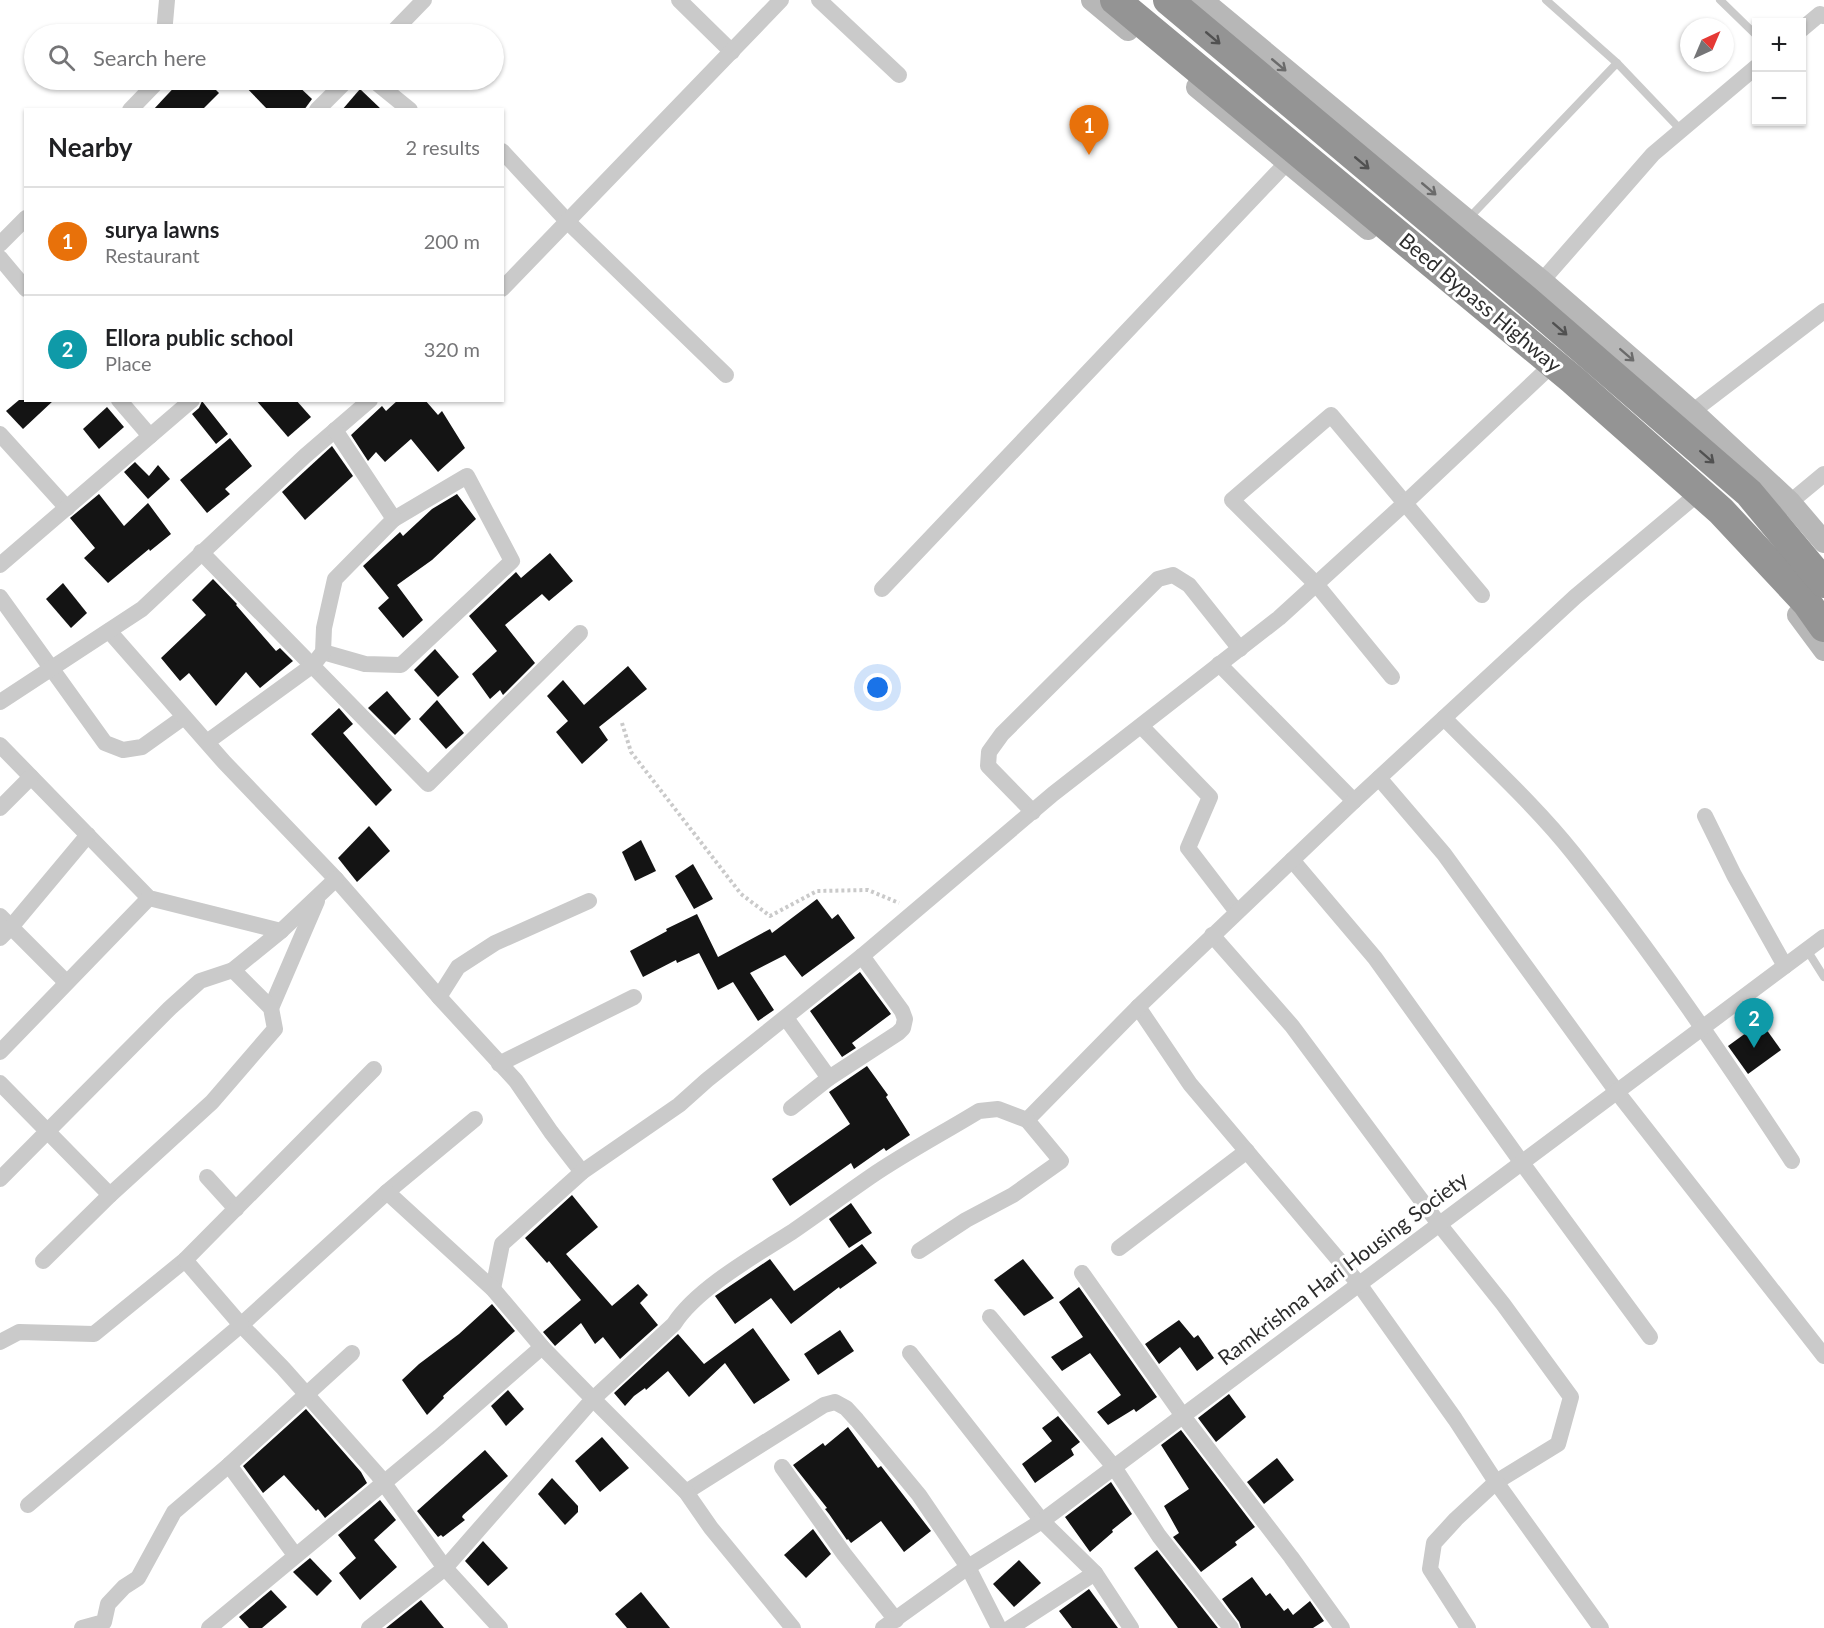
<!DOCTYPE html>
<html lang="en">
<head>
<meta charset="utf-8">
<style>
	:root { --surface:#fff; --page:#f6f6f6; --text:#202124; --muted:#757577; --line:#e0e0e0; --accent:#da395b }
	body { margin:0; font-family:Lato,sans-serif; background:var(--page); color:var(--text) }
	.controls { position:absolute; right:18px; top:18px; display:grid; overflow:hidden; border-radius:0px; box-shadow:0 2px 4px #0004 }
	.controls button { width:54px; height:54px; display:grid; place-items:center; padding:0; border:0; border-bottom:2px solid var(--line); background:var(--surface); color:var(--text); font:30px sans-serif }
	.compass { position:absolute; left:1680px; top:18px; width:54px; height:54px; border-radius:50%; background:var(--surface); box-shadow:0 2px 4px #0004; rotate:44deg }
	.you { position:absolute; left:878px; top:688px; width:21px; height:21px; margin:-15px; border:4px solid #fff; border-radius:50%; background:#1a73e8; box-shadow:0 0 0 9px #1a73e833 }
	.badge { display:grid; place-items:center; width:39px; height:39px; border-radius:50%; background:var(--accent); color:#fff; font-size:20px; font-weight:700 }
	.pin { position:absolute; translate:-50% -50px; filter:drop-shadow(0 2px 3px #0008) }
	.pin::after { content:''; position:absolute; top:32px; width:21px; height:18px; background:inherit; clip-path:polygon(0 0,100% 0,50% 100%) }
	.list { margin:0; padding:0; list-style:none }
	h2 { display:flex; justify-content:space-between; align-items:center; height:78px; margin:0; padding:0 24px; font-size:26px }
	h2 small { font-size:20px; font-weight:400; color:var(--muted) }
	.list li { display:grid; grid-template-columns:39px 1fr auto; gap:18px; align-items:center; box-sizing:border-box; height:108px; padding:0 24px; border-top:2px solid var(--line) }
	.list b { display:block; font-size:22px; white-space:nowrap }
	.list p { margin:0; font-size:20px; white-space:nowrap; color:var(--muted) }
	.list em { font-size:20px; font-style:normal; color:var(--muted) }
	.icon { flex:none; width:33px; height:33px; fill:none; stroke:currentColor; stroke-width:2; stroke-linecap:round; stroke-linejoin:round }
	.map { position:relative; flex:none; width:1824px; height:1628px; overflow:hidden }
	.search { position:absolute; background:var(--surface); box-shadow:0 2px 4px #0004; left:24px; top:24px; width:480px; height:66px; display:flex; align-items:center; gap:15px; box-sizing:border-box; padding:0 21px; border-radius:33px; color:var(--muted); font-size:22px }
	.panel { position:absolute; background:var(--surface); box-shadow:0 2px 4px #0004; left:24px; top:108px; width:480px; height:294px; border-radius:0px }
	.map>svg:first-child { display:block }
</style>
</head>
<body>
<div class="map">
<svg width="1824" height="1628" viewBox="0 0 1824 1628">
	<rect width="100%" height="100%" fill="#fff"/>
	<!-- building -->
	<g fill="#141414">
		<polygon points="181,80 206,80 219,93 202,110 153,110"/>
		<polygon points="239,80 292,80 312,99 304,110 268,110"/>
		<polygon points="360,89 382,110 342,110"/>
		<polygon points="19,400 54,400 23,429 6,411"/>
		<polygon points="256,400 296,400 311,417 288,437"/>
		<polygon points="398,400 425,400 438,415 442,411 465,448 438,472 411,439 385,462 376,452 368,461 351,435 382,406 386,411"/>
		<polygon points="202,401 228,434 216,444 192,414 199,408"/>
		<polygon points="107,407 124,427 99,449 83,429"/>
		<polygon points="230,438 252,466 225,489 230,494 207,513 180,480"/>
		<polygon points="332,446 353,476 305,520 282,492"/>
		<polygon points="135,462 149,476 158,465 170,479 148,499 124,472"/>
		<polygon points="99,494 124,526 148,503 171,534 150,551 149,549 108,583 84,558 95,548 70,518"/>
		<polygon points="457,494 476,519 432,560 397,585 423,620 403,638 378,608 389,598 363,566 400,532 403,536 432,509"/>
		<polygon points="550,553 573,581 549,601 542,594 505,625 535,663 503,695 500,690 490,699 472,674 497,651 469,616 516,572 521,578"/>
		<polygon points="213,579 237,604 236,605 276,651 280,648 293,661 260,688 246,672 216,706 189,673 180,681 161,658 206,615 192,600"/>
		<polygon points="63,583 87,613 71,628 46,599"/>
		<polygon points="435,649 459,677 438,697 414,670"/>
		<polygon points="628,666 647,689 599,727 608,740 582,764 556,732 568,721 547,696 563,680 584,705"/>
		<polygon points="387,691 411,719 395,735 368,708"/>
		<polygon points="437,700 464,733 446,749 419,719"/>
		<polygon points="339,708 353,724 343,733 392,790 376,806 311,734"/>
		<polygon points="369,826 390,851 357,882 338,858"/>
		<polygon points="641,840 656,871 635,881 622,852"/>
		<polygon points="693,864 713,899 694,909 675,876"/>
		<polygon points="817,899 832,919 838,914 855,938 802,977 785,955 750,973 774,1010 758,1021 733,982 718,990 699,953 677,963 676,960 643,977 630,951 667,931 666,929 697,914 718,957 770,929 772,933"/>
		<polygon points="860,972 891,1014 852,1043 856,1048 842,1057 810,1011"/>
		<polygon points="1761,1022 1781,1050 1748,1074 1728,1046"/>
		<polygon points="867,1066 888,1095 886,1097 910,1135 886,1151 884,1148 854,1169 851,1163 790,1206 772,1179 850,1124 829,1092"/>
		<polygon points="572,1195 598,1227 566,1254 612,1306 638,1284 648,1295 640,1303 658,1325 620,1359 603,1337 595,1344 581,1323 555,1346 543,1332 581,1300 549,1261 547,1263 525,1238"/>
		<polygon points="851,1203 872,1233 849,1248 829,1219"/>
		<polygon points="862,1244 877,1263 840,1289 839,1287 791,1324 771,1298 735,1324 715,1296 770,1259 794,1291"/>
		<polygon points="1023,1259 1054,1298 1024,1316 994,1280"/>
		<polygon points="1079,1287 1157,1397 1136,1412 1134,1409 1108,1425 1097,1412 1121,1395 1090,1353 1062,1371 1051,1357 1083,1337 1059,1302"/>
		<polygon points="492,1304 515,1331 443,1396 444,1398 427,1415 402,1380 419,1364 459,1334"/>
		<polygon points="1179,1320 1194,1338 1198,1335 1214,1358 1197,1371 1180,1347 1159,1364 1145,1344"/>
		<polygon points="753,1328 790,1380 754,1404 725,1363 689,1397 668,1371 646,1390 645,1388 634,1396 625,1406 614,1393 678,1334 704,1364"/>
		<polygon points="840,1330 854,1351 818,1375 804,1354"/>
		<polygon points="508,1390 524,1409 506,1426 491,1406"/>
		<polygon points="1229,1394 1246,1417 1216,1442 1198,1418"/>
		<polygon points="306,1409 361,1472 367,1483 325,1518 318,1509 316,1511 284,1475 263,1493 243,1466"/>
		<polygon points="1058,1416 1080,1442 1071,1449 1074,1455 1035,1483 1022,1464 1052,1441 1042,1428"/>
		<polygon points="848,1427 878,1468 881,1466 931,1531 904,1552 881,1521 851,1543 848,1539 847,1540 829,1514 825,1509 827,1508 793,1465 823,1443 825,1446"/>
		<polygon points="1181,1430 1255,1527 1235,1542 1237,1545 1201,1572 1173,1537 1179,1533 1164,1506 1189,1489 1161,1445"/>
		<polygon points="602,1437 629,1468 600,1492 575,1461"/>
		<polygon points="485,1450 508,1476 463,1515 462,1517 465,1520 443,1537 441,1535 438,1537 417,1511"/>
		<polygon points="1277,1458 1294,1480 1264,1504 1247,1482"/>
		<polygon points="552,1478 578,1506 578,1512 565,1525 538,1494"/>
		<polygon points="1111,1482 1132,1514 1112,1530 1113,1532 1090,1552 1065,1517"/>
		<polygon points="380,1500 396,1520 374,1540 397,1567 360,1600 339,1573 356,1558 338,1535"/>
		<polygon points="813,1529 831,1554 806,1578 784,1555"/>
		<polygon points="483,1541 508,1568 488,1586 465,1561"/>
		<polygon points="1157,1550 1218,1628 1178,1628 1134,1568"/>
		<polygon points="310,1558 332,1581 317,1596 293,1572"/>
		<polygon points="1019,1560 1041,1583 1014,1607 993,1584"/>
		<polygon points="1252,1577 1266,1596 1270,1593 1284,1611 1288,1608 1293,1615 1310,1601 1324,1621 1313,1628 1241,1628 1239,1622 1222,1599"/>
		<polygon points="1089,1589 1118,1628 1072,1628 1059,1611"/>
		<polygon points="271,1590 287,1607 262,1628 249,1628 239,1617"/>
		<polygon points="641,1592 670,1628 627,1628 615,1614"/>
		<polygon points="421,1600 444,1628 386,1628"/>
	</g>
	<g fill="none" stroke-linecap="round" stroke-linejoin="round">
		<!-- path -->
		<polyline stroke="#cacaca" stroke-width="4" stroke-dasharray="3 3" stroke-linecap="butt" points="622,723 631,752 741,894 770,916 817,891 868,890 899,903"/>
		<!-- lane -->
		<g stroke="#cacaca" stroke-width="8">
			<polyline points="1546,0 1617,63 1681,130"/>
			<polyline points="1720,0 1756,35"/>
			<polyline points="1468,219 1617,63"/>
			<polyline points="1807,950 1824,977"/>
		</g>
		<!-- street -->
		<g stroke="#cacaca" stroke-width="16">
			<polyline points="679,0 732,52"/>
			<polyline points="819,0 899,75"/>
			<polyline points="1802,29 1820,14 1824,16"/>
			<polyline points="164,34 167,0"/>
			<polyline points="391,34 424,0"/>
			<polyline points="378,80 378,84 410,110"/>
			<polyline points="130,110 159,80"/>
			<polyline points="317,110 347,80"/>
			<polyline points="502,151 568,222 726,375"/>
			<polyline points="0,244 26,218"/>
			<polyline points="0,258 26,289"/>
			<polyline points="502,289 781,0"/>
			<polyline points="1534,290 1653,154 1756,67"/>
			<polyline points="119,400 150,436"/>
			<polyline points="1684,418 1824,311"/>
			<polyline points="0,434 67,508"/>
			<polyline points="1783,508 1824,474"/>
			<polyline points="201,552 428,784 580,633"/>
			<polyline points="0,565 192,400"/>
			<polyline points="882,589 1295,154"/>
			<polyline points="0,597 105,743 123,750 142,747 184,717"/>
			<polyline points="109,631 224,762 336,879 439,997 458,967 495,943 589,901"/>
			<polyline points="323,652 365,664 401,665 512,561 467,476 394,519"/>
			<polyline points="1219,664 1354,801"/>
			<polyline points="1392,677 1316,584 1232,500 1331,415 1482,595"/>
			<polyline points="0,702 142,609 305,456 370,400"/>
			<path d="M1444,718c43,44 91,87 129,135 79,99 150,203 219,308"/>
			<polyline points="1141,726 1210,797 1188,848 1237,912"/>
			<polyline points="207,742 313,665 323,652 324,628 335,579 394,519 335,430"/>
			<polyline points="0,745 149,898 281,931"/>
			<polyline points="1379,778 1444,854 1617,1092 1824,1356"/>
			<polyline points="0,808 31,777"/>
			<polyline points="1033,812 988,766 989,752 1002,734 1158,579 1173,575 1189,585 1240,649"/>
			<polyline points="1705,816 1734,875 1785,966"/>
			<polyline points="1292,860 1375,958 1522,1163 1650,1337"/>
			<polyline points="0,916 66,982"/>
			<polyline points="1212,935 1292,1026 1439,1224 1503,1304 1571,1397 1558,1444 1496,1482 1456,1519 1434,1543 1430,1569 1468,1628"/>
			<polyline points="0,938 11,927 88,835"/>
			<polyline points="233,970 281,931 336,879"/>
			<polyline points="439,997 516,1081 551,1132 582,1172"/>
			<polyline points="1138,1007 1190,1084 1359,1284 1455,1419 1496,1482 1601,1628"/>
			<polyline points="271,1008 317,901"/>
			<polyline points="786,1018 829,1078"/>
			<polyline points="0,1052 149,898"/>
			<polyline points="499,1064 634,997"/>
			<polyline points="0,1083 110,1195 212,1102 275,1029 271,1008 233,970 200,981 170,1008 0,1179"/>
			<polyline points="791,1108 829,1078 898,1033 903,1028 905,1019 902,1011 862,956"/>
			<polyline points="475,1119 387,1192 241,1325 283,1368 378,1475 445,1568 500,1628"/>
			<polyline points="207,1177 236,1209"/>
			<polyline points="1119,1248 1247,1151"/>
			<polyline points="919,1251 966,1220 1013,1195 1061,1161 1027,1120 1138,1007 1354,801 1575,597 1700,492"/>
			<polyline points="43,1261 110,1195"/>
			<polyline points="1082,1273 1183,1416 1291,1557 1342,1628"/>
			<polyline points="493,1289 502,1244 582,1172 679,1105 707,1080 862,956 1053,794 1279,618 1404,504 1553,364"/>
			<polyline points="990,1317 1114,1467 1159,1536 1231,1628"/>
			<polyline points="0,1342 19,1332 94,1334 185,1260"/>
			<polyline points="910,1353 1042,1521 1095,1573 1131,1628"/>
			<polyline points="229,1465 295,1555"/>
			<polyline points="782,1467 844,1554 896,1620"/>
			<polyline points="686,1492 824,1405 835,1402 846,1408 857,1420 919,1495 968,1567 999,1628"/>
			<polyline points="28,1505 241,1325 185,1260 374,1069"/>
			<polyline points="82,1628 104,1622 108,1604 124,1587 138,1578 174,1512 229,1465 352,1353"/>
			<polyline points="209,1628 439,1437 542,1347"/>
			<polyline points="369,1628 445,1568 593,1399 542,1347 493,1289 387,1192"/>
			<path d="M793,1628l-82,-100 -25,-36 -93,-93 81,-75c22,-35 82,-69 118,-92 26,-18 52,-37 78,-55 35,-24 73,-44 109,-66l19,-2 29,11"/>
			<polyline points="883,1628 968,1567 1042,1521 1824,937"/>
			<polyline points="1010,1628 1095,1573"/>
		</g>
		<!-- secondary -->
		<g stroke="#b7b7b7" stroke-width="22">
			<polyline points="1092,0 1128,30"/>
			<polyline points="1202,0 1467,220 1542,281 1693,412 1790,502 1824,542"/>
			<polyline points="1197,87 1368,229"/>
			<polyline points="1798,615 1824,650"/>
		</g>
		<!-- highway -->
		<g stroke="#949494" stroke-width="30">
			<polyline points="1115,0 1573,380 1721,511 1807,603 1824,627"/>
			<polyline points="1168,0 1526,300 1749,493 1824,583"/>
		</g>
	</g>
	<!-- one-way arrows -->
	<defs><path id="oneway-shaft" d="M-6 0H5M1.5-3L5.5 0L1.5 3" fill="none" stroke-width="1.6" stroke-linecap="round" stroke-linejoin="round" transform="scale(1.5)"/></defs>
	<g stroke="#515151">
		<use href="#oneway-shaft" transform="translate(1213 38) rotate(40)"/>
		<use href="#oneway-shaft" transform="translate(1362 163) rotate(40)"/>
		<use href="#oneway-shaft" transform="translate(1560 329) rotate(41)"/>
		<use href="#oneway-shaft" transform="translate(1707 457) rotate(41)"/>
	</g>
	<g stroke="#6b6b6b">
		<use href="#oneway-shaft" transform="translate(1279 65) rotate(40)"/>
		<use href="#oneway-shaft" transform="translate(1429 189) rotate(40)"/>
		<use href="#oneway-shaft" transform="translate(1627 355) rotate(41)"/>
	</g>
	<g text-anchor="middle" stroke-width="6" stroke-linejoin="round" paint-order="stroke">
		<!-- street labels -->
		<g font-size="21" fill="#2d2d2d" stroke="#fff">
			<text transform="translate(1480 303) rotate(40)" y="7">Beed Bypass Highway</text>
			<text transform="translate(1343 1269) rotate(-37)" y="7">Ramkrishna Hari Housing Society</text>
		</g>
	</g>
</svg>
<div class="controls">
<button>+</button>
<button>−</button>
</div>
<svg class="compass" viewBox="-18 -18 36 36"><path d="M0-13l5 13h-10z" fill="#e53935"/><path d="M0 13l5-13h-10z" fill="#757577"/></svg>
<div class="you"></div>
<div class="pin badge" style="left:1089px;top:155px;background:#e8710a">1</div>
<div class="pin badge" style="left:1754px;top:1048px;background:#0f9aa8">2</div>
<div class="search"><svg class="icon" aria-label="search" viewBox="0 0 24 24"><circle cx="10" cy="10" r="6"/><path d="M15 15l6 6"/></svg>Search here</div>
<section class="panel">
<h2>Nearby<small>2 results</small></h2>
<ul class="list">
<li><span class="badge" style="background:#e8710a">1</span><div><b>surya lawns</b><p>Restaurant</p></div><em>200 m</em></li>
<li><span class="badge" style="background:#0f9aa8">2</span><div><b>Ellora public school</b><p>Place</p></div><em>320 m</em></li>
</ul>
</section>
</div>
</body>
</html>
